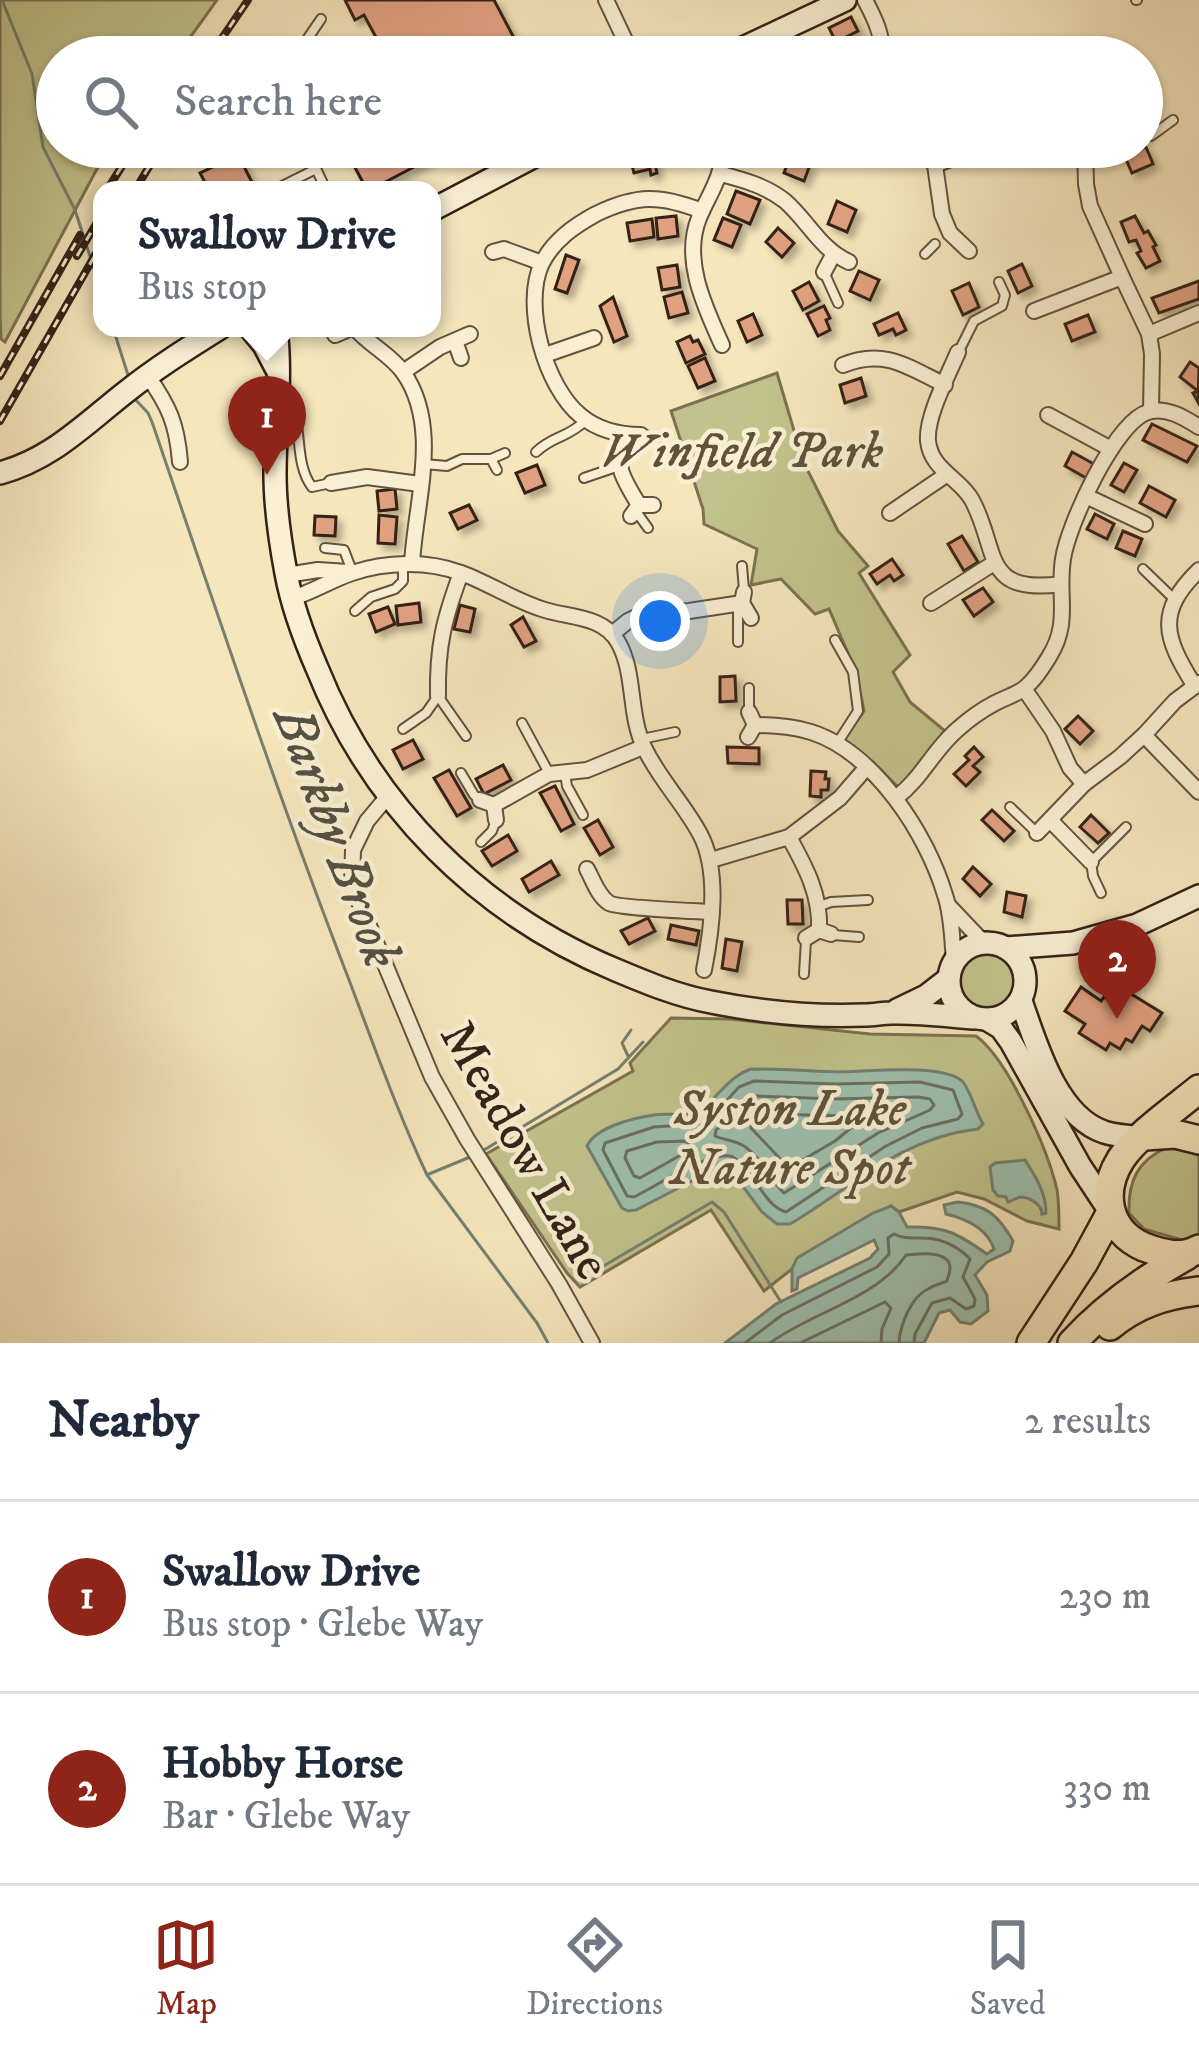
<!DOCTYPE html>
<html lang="en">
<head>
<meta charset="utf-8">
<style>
	:root { --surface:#fff; --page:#f6f6f7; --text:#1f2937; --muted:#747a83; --line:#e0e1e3; --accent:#8f2418 }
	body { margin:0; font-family:"IM FELL DW Pica",serif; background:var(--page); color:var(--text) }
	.you { position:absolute; left:660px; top:621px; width:42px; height:42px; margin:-30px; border:9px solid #fff; border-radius:50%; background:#1a73e8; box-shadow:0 0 0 18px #1a73e833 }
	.badge { display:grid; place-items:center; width:78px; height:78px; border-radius:50%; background:var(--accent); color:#fff; font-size:39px; font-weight:700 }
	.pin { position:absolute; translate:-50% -99px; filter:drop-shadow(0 3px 6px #0008) }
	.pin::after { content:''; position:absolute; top:63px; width:42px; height:36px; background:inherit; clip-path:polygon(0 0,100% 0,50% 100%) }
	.popup { position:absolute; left:93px; top:181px; width:348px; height:156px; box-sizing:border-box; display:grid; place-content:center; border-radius:24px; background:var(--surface); filter:drop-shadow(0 3px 9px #0005); font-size:39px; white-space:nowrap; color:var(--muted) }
	.popup b { font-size:45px; color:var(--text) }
	.popup::after { content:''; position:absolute; left:50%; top:100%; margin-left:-24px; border:24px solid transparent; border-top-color:var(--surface) }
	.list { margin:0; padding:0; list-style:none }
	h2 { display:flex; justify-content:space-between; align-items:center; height:156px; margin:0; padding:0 48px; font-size:51px }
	h2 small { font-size:39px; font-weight:400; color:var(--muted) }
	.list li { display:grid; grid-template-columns:78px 1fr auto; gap:36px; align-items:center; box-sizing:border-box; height:192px; padding:0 48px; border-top:3px solid var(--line) }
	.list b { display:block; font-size:45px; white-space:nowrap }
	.list p { margin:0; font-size:39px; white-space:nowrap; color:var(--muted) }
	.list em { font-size:39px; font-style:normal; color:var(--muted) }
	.icon { flex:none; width:66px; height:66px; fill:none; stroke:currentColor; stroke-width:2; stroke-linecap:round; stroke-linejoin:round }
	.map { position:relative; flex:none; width:1199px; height:1343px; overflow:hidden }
	.search { position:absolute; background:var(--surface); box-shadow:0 3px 9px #0004; left:36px; right:36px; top:36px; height:132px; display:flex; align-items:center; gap:30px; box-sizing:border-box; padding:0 42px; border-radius:66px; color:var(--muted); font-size:45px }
	.sheet { height:540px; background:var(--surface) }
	nav { display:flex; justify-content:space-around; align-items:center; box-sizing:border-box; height:168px; border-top:3px solid var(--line); background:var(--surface); font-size:33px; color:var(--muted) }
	nav a { display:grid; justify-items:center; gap:6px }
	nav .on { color:var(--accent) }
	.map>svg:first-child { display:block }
</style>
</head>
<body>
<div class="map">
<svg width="1199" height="1343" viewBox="0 0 1199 1343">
	<defs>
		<filter id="shadow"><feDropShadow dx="5.5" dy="5.5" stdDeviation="3" flood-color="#0004"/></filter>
	</defs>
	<rect width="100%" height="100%" fill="#f6e6bc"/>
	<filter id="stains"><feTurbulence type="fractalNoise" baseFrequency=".00167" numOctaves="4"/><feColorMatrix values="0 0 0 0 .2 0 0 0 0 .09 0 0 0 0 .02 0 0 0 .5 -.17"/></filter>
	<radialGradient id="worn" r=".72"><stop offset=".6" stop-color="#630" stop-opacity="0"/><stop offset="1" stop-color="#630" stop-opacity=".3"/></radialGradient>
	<!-- green -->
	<g fill="#c2c38c" stroke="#7b7252" stroke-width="3">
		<polygon points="0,0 217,0 176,57 57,57 57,147 112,147 99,165 5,342 1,339 0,316"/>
		<polygon points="777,373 803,461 838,531 868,566 859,573 910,655 893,672 910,702 945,731 899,788 874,763 844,740 864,711 856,672 829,609 815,614 781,579 751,585 757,549 704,524 703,509 671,411"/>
		<circle cx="986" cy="981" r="28"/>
		<path d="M671,1018l59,1 140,15 106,2c32,23 72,114 81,154 2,12 2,26 2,39l-32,-8 -43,-22 -27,-7 -58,20 -8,-6 -93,52 -6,11 -28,22 -53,-81 -131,77 -13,-14 -81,-119 147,-83 -3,-8z"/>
		<path d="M1166,1148l19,1 14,6v79l-14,7 -41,-12 -15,-16c-1,-31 8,-52 37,-65z"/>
	</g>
	<!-- water -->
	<g fill="#9dc0ae" stroke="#738072" stroke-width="3">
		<path d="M751,1069c29,0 58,2 87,3 28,0 103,-9 124,9 8,8 14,32 21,43l-5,5c-78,9 -124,57 -188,95h-13l-15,-12 -33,-44 -10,-1 -83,43 -8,1 -6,-3 -35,-62c9,-19 46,-28 67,-31 12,-2 26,1 37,-2 23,-6 33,-35 60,-44z"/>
		<path d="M1025,1160c10,16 21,32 21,53l-4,1c0,-10 -13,-17 -22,-17 -4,1 -8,4 -12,5l-2,-5 -8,-1 -5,-6 -3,-23 5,-4z"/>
		<path d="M958,1202c29,3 41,14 55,39l-3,10 -23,11 -12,13 12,20 1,16 -17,13 -11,-2 -10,-12 -11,3 -15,30h-199l51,-39 94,-46 8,-9 -4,-9 -76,38 -1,11 -5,2v-22l5,-11 76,-45 18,-7 8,6 8,15c38,-1 50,6 80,27l7,-5c-7,-21 -27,-30 -48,-35l-2,-9z"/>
	</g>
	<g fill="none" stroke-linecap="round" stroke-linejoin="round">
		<!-- shore -->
		<g stroke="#687062" stroke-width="3">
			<path d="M754,1081l81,3 85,-2 33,8 9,24 -4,5 -36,9 -36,18 -100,66c-16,-5 -23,-20 -33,-34 -5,-7 -12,-17 -20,-21 -22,-9 -77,30 -99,40l-7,-1 -24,-46 2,-7 49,-16 44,-3 21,-15 20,-22z"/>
			<path d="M756,1096l79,3 83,-2 12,2 4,6 -4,5 -52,23 -94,60c-14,-13 -23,-36 -40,-47 -9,-6 -21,-6 -29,-10l1,-6 32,-30z"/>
			<polygon points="760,1114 852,1116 857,1123 835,1141 789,1168 751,1128 752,1122"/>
			<polygon points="686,1141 691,1146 688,1151 640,1178 634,1176 625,1158 627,1151 657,1142"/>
			<path d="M745,1343l37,-28 95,-48 12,-13 -1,-16 6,-4c14,7 25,2 40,5 13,2 28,11 36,20l-7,18 12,22 -1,7 -8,3 -16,-11 -18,5 -17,31 -1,9"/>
			<path d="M770,1343c42,-31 108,-45 136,-88 11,-1 37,-5 43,8 3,6 -1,12 -2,18 -6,3 -13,4 -19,8 -17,8 -28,36 -29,54"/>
			<polyline points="800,1343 885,1302 891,1308 882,1329 881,1343"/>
		</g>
		<!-- stream -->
		<g stroke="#738072" stroke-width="3">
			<polyline points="2,0 32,74 43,147 75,210 102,293"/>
			<polyline points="113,328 128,375"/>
			<path d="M132,396l16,17 4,9c63,184 124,369 194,550 26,68 50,137 81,203l110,148 11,20"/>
			<polyline points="628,1056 622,1043 631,1030"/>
			<polyline points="484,1150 618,1069 643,1042"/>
			<polyline points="429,1174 470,1157"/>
			<polyline points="582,1282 595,1271 712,1202 724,1212 781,1302"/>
		</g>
	</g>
	<!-- building -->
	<g fill="#e0a181" stroke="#342117" stroke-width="3" filter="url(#shadow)">
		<polygon points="345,0 494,0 524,57 348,57 378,41 364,15 355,20"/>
		<polygon points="851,17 858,31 836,42 829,28"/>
		<polygon points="234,147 256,190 209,190 200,173 217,165 209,148"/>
		<polygon points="344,147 452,147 370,190 367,190"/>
		<polygon points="1146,147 1153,164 1132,173 1125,157"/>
		<polygon points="652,151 657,173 651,175 650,169 634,173 630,157"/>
		<polygon points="790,157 810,165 804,181 784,173"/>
		<polygon points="736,191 760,200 750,224 727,214"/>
		<polygon points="837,201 856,210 847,232 828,224"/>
		<polygon points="676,216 678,236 658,239 656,218"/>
		<polygon points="1135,216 1144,233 1148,231 1156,245 1153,247 1160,261 1146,268 1137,253 1141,251 1136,240 1129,242 1121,222"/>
		<polygon points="723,218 741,225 732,247 714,240"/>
		<polygon points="652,219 654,237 630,241 627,223"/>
		<polygon points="778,228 794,243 782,257 766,242"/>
		<polygon points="566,255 579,260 567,293 555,289"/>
		<polygon points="1022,264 1032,286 1018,293 1008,271"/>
		<polygon points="677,265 680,287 662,290 658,268"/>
		<polygon points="859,271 879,280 870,300 850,291"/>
		<polygon points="1199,281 1199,299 1159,313 1152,298"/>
		<polygon points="809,282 819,301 803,310 793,291"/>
		<polygon points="969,283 979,307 963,315 952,291"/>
		<polygon points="682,292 688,313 669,318 664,297"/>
		<polygon points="613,297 627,336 614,342 600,306"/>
		<polygon points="824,306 830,318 826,320 830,330 818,336 807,314"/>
		<polygon points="898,313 906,330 896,335 893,329 879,335 874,324"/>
		<polygon points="753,314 762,335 747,342 738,321"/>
		<polygon points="1088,315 1095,332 1072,341 1065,324"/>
		<polygon points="690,336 693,342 698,340 705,354 686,363 677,342"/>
		<polygon points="705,358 715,381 698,388 688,366"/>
		<polygon points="1190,362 1199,368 1198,402 1193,393 1198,391 1180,377"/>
		<polygon points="861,378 866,396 845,403 840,385"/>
		<polygon points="1152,424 1197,446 1187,462 1143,440"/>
		<polygon points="1072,452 1094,464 1086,478 1065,466"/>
		<polygon points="1124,463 1137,470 1124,492 1111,485"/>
		<polygon points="537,465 545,485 525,493 516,473"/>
		<polygon points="1149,486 1175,500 1166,517 1140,503"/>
		<polygon points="395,489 397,509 379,511 377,491"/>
		<polygon points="469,505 477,520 458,529 450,513"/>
		<polygon points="1095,514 1114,524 1107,539 1087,529"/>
		<polygon points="379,515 397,517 395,544 378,543"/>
		<polygon points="315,516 336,517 335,536 314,535"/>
		<polygon points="1123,531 1142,539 1135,556 1116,548"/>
		<polygon points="962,536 978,562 964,571 948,544"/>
		<polygon points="892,559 903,575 894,581 890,575 877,584 870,574"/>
		<polygon points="983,588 993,602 974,616 963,600"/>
		<polygon points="419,603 421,622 398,625 396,606"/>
		<polygon points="460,605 475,609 470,632 454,629"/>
		<polygon points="388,607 395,624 376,632 369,614"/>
		<polygon points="523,617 536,641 524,647 511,625"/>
		<polygon points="735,676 736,701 720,702 720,677"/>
		<polygon points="1078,716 1093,731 1080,744 1065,729"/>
		<polygon points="413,740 423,759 403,769 393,750"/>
		<polygon points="727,747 759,748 759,764 728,763"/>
		<polygon points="974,747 983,757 973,766 980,772 966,786 954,774 969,760 965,756"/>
		<polygon points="503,765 511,780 484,794 476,779"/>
		<polygon points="449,770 471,808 457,816 434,778"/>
		<polygon points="811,771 826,772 825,779 829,779 828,790 821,790 821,797 810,796"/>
		<polygon points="555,786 574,824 561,831 540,793"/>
		<polygon points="992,810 1014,831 1004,841 982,820"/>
		<polygon points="1091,815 1109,833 1098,843 1080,827"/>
		<polygon points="598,820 613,847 600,855 584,828"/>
		<polygon points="508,835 517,851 492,866 482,851"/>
		<polygon points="551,861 559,875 529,892 522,879"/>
		<polygon points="973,867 991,884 980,896 963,879"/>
		<polygon points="1007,892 1026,896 1022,917 1004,912"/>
		<polygon points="787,900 802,900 803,924 788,924"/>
		<polygon points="648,918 655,931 629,944 621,931"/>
		<polygon points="671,925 699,931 696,945 668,939"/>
		<polygon points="726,939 742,942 737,971 722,968"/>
		<polygon points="1081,987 1101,1001 1104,997 1119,1006 1128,992 1162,1013 1150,1031 1142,1026 1132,1042 1126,1039 1120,1049 1110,1043 1106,1050 1079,1033 1085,1024 1065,1011"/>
	</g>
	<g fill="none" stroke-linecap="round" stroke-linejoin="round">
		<!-- lane casing -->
		<g stroke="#645240" stroke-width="12">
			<g id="lane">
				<polyline points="1136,0 1137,0"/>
				<polyline points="295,57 321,19"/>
				<polyline points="1142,132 1151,136 1173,120"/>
				<polyline points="306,147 326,190"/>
				<polyline points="274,190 316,169"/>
				<polyline points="925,254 935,244"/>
				<polyline points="824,272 838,303"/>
				<polyline points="959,351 974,321 1002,306 1005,295 999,282"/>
				<path d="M297,425c3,21 2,45 15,62l19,-4"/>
				<polyline points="641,435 660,437"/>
				<path d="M536,452c18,-17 30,-13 49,-31"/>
				<polyline points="491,459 497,470"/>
				<polyline points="424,464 447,466 462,459 491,459 505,453"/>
				<polyline points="584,478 619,466"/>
				<polyline points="635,510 648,528"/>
				<polyline points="325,548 344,550 352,571"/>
				<polyline points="742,566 744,590"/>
				<polyline points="1143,569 1174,599"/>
				<polyline points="738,604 738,642"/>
				<polyline points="355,611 371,597 395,589 403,581 403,566"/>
				<polyline points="835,640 853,672 858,711 838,742"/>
				<polyline points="749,710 749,688"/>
				<polyline points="522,723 549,773"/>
				<polyline points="403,729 426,713 438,696 466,736"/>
				<polyline points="642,739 675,732"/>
				<polyline points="461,773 474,795 480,800"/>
				<polyline points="565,774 567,786 583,815"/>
				<polyline points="1010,807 1036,832"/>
				<polyline points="481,842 492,831 496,820"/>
				<polyline points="1101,893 1093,876 1091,862 1126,827"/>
				<polyline points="820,906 831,902 868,900"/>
				<polyline points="833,935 859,937"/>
				<polyline points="804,974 806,940"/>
			</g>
		</g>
		<!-- street casing -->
		<g stroke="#645240" stroke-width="18">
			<g id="street">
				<polyline points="606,0 633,57"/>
				<path d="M865,0c10,19 18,35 17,57"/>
				<polyline points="920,147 935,165 942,214 950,233 969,251"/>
				<polyline points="1085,147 1086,184 1090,206 1122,277"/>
				<polyline points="935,165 981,147"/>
				<path d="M721,174c23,6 45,12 64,27 23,20 35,48 64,61"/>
				<polyline points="493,252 504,249 542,263"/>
				<polyline points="824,272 833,255"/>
				<polyline points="1034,311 1122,277 1149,334 1152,354 1151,410"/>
				<path d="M355,328c14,17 35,26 48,44 39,55 12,131 9,192"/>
				<polyline points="1149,334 1199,313"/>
				<polyline points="335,335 351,328"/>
				<polyline points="455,341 461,358"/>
				<path d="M722,345c-17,-38 -40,-85 -23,-127 11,-26 24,-41 24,-71"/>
				<path d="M958,352c-10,24 -32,64 -30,89 3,29 32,37 44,59 27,50 9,95 89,84"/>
				<polyline points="545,355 594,338"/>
				<path d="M843,365c41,-17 65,2 102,20"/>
				<polyline points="403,372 440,347 470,334"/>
				<path d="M147,375c22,31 30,49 33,87"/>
				<polyline points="1048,415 1111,449"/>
				<path d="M641,435c-21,0 -43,-5 -60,-19 -36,-29 -59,-111 -39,-153 12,-23 32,-37 54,-49 41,-20 65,-19 106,-3"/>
				<path d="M621,436c-6,31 2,43 18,69"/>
				<polyline points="331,483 367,477 420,484"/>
				<polyline points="1086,496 1145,524"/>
				<polyline points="890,513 946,475"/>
				<polyline points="631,516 639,505 653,505"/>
				<polyline points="287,575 318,570 348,572"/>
				<polyline points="744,592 742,603 751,618"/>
				<path d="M292,598c21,-6 39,-18 60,-25 33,-11 75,-13 109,0 28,10 54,28 84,37 26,8 58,6 73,32 18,31 10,74 27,107 15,31 39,55 55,85 20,37 12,95 4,136"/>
				<polyline points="931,603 994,563"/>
				<polyline points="612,634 628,621 644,613 689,611 742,603"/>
				<path d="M1194,685c-30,-48 -38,-73 5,-115"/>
				<polyline points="1025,690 1053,731 1070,768 1084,784"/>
				<path d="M438,696c-1,-50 6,-77 23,-123"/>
				<path d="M755,725c19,0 37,1 56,7 63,20 116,102 134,163 7,20 7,44 9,66"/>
				<polyline points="1144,735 1199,792"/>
				<polyline points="748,737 755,725 749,712"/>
				<polyline points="388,796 367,821 353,850 352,885 432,1077 467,1139 559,1284 592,1343"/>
				<path d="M897,797c25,-19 37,-48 61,-68 11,-10 24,-19 37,-26 11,-6 24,-9 32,-17 9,-8 16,-19 22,-29 22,-35 8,-61 14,-98 5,-34 52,-137 85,-147 18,-6 37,6 51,15"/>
				<polyline points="480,800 494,805 496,820"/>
				<polyline points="494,805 549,774 587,770 643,747"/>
				<polyline points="1050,820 1091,862"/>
				<polyline points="1037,833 1084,784 1120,757 1144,735 1175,701 1199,683"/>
				<path d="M789,837c16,29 32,58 30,93"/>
				<polyline points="711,860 789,837 840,798 866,768"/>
				<path d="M587,869c6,11 11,27 22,34 8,5 85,8 101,9"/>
				<polyline points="948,905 984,943"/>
				<polyline points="806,938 819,930 831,934"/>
			</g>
		</g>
		<!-- secondary casing -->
		<g stroke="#342117" stroke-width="26">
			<g id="secondary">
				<polyline points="724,57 845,0"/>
				<polyline points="432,210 552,147"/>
				<polyline points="250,328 264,345 276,368"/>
				<path d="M276,328c6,48 -1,98 -1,146 0,32 5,67 11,99 6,33 18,65 31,95 55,138 162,245 299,302 31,13 62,26 95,32 50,10 104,15 154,13 9,0 18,-2 27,-2 27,-1 55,3 82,5"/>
				<path d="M0,473c52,-14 85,-49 126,-81 30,-24 62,-44 94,-64"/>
				<circle cx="987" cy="981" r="38"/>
				<polyline points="1006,948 1073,943 1137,925 1199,896"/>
				<path d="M1021,1001c15,42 35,115 83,131 11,4 25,4 37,6"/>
				<polyline points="897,1010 926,996 948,979"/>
				<polyline points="988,1020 1001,1028 1011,1042 1080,1166 1109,1210"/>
			</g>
		</g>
		<!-- highway casing -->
		<g stroke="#342117" stroke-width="32">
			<g id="highway">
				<path d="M1199,1089c-23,19 -62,46 -78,70 -21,33 -14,72 23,88 19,7 37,12 55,2"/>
				<polyline points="1145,1136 1175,1134 1199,1140"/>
				<path d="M1110,1326c26,-22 55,-31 89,-35"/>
				<polyline points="1031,1343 1084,1262 1110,1214"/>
				<path d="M1072,1343c33,-36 71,-63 114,-87"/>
			</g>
		</g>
		<!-- lane -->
		<use href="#lane" stroke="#f9efd3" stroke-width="8"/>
		<!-- street -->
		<use href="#street" stroke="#f9efd3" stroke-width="14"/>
		<!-- secondary -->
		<use href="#secondary" stroke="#f9efd3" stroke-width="21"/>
		<!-- highway -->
		<use href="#highway" stroke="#f6e6bc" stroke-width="27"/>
		<!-- rail casing -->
		<g stroke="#342117" stroke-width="8">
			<g id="rail">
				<polyline points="209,57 248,0"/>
				<polyline points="107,190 134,147"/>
				<polyline points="135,190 161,147"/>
				<polyline points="77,256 102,214"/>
				<polyline points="0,376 80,235"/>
				<polyline points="0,421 102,243"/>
			</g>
		</g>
		<!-- rail -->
		<use href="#rail" stroke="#f9efd3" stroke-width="3" stroke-dasharray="9" stroke-linecap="butt"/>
	</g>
	<g text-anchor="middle" stroke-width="9" stroke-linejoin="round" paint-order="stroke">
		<!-- park labels -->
		<g font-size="51" font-style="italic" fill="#5f523a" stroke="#f9efd3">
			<text x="742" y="467">Winfield Park</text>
			<text x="790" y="1125">Syston Lake<tspan x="790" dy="59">Nature Spot</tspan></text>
		</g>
		<!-- street labels -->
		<g font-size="51" fill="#342117" stroke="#f9efd3">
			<text transform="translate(527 1149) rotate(60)" y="18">Meadow Lane</text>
		</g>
		<!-- water labels -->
		<g font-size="54" font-style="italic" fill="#545144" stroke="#f9efd3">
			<text transform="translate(339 836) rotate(70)" y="19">Barkby Brook</text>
		</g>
	</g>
	<rect width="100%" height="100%" filter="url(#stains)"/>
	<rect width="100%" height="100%" fill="url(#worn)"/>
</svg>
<div class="you"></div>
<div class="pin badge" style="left:267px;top:475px">1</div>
<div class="popup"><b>Swallow Drive</b>Bus stop</div>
<div class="pin badge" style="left:1117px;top:1019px">2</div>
<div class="search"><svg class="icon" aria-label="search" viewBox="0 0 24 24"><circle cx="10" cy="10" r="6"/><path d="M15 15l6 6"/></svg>Search here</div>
</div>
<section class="sheet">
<h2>Nearby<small>2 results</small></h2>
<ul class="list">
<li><span class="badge">1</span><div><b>Swallow Drive</b><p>Bus stop · Glebe Way</p></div><em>230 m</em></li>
<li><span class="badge">2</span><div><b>Hobby Horse</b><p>Bar · Glebe Way</p></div><em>330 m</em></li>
</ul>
</section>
<nav>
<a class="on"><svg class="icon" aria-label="map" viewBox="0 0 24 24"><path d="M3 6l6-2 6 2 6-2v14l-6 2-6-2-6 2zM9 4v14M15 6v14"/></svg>Map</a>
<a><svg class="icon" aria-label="directions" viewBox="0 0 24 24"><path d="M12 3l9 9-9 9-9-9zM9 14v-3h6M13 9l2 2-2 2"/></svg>Directions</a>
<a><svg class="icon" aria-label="saved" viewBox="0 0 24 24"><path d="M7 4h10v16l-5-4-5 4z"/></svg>Saved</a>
</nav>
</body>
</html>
